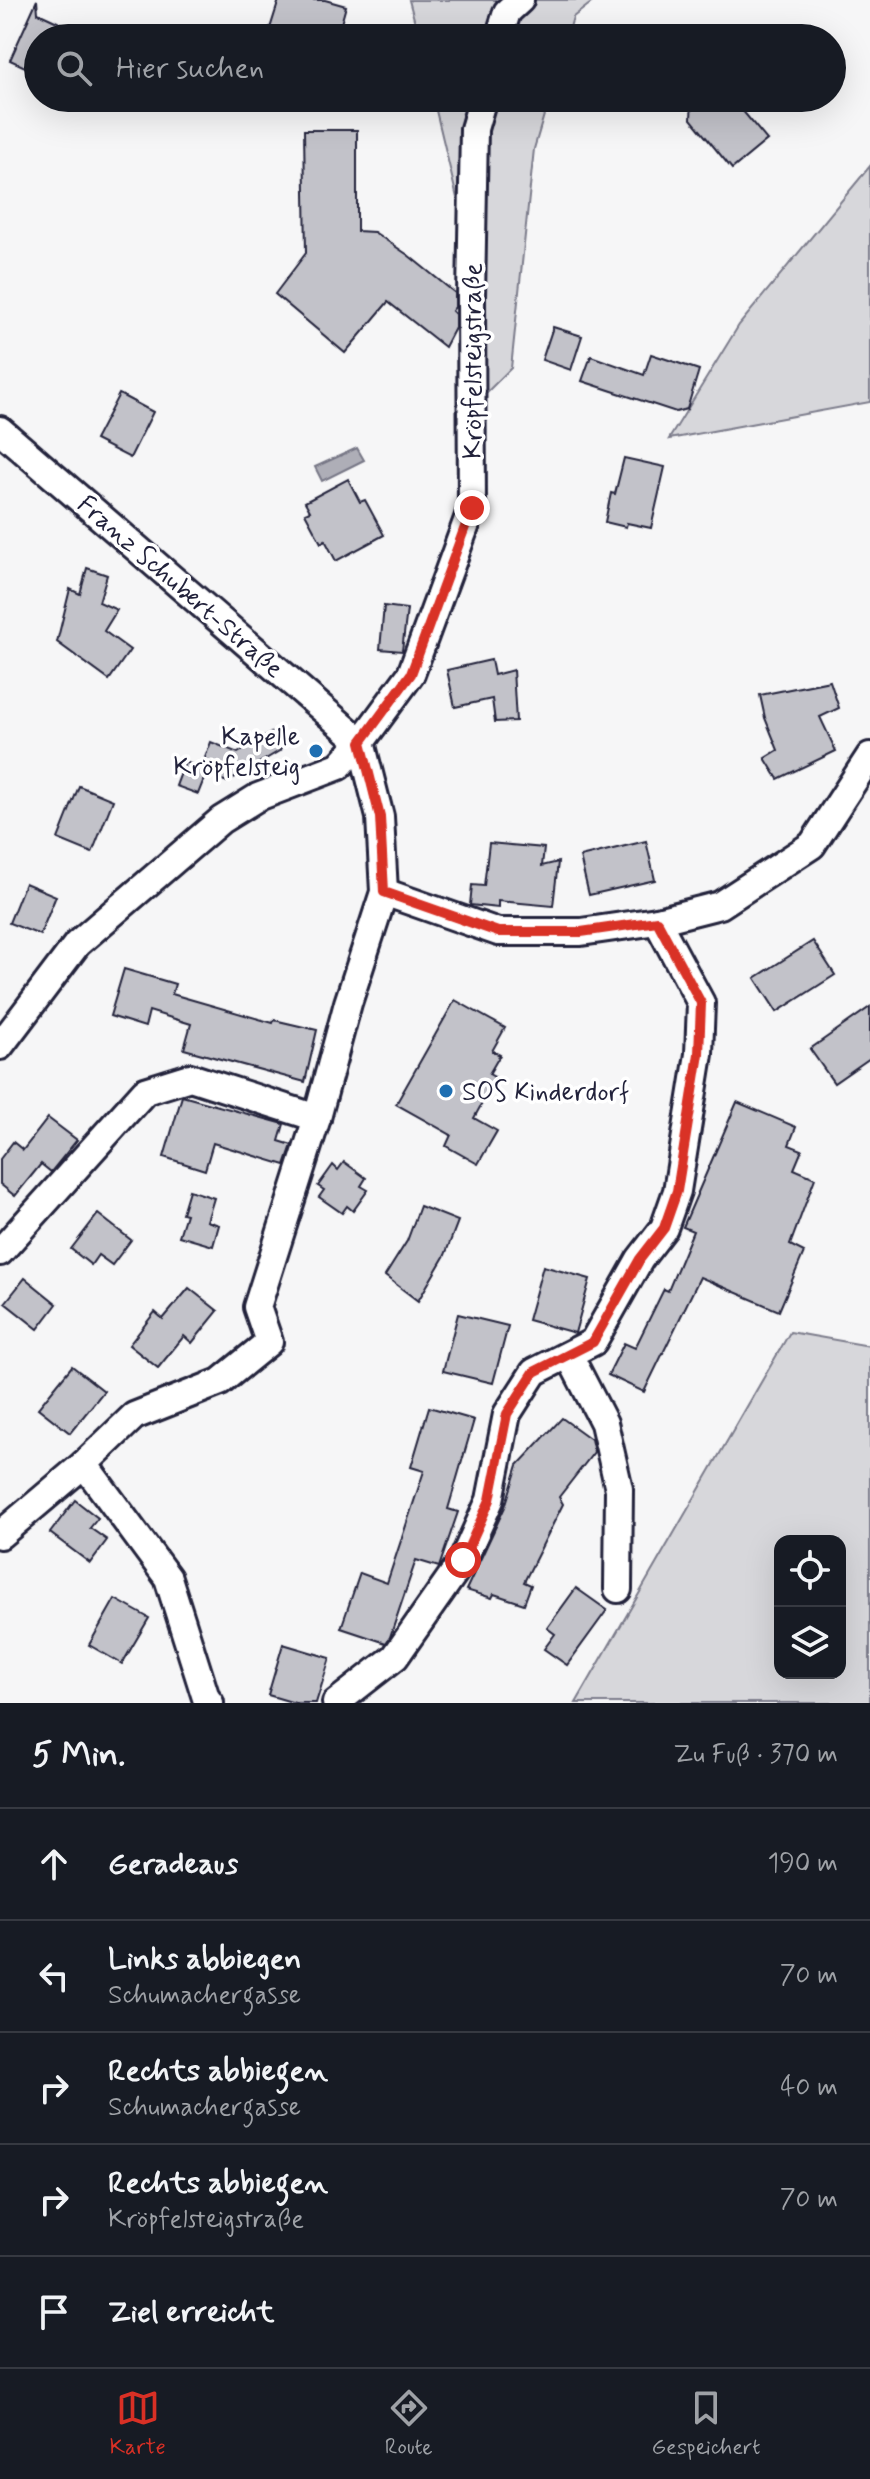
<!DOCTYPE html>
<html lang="de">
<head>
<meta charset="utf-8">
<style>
	:root { --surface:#171b24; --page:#242831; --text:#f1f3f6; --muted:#9ea1a6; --line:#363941; --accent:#d93025 }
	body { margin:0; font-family:Mynerve,sans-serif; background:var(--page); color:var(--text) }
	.controls { position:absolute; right:24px; bottom:24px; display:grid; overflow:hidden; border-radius:16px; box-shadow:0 8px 32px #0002 }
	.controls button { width:72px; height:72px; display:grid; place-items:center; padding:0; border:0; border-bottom:2px solid var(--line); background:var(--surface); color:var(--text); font:40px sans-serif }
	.stop { position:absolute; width:24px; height:24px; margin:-18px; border:6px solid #d93025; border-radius:50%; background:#fff }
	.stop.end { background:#d93025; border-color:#fff; box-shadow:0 2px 8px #0008 }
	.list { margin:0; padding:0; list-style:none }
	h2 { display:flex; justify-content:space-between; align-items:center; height:104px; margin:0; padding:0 32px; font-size:34px }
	h2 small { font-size:26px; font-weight:400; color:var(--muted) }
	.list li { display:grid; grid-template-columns:52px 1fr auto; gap:24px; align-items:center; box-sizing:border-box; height:112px; padding:0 32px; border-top:2px solid var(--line) }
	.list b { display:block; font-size:30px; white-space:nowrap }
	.list p { margin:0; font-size:26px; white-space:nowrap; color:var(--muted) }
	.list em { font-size:26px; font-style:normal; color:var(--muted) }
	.icon { flex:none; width:44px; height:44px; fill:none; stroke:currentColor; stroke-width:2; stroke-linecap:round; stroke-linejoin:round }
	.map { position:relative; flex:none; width:870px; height:1703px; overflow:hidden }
	.search { position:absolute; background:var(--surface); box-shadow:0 8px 32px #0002; left:24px; right:24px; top:24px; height:88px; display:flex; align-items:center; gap:20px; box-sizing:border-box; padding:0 28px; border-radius:44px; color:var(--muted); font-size:30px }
	.sheet { height:664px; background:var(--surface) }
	nav { display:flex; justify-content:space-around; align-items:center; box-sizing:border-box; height:112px; border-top:2px solid var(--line); background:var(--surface); font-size:22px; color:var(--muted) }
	nav a { display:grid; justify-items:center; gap:4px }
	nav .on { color:var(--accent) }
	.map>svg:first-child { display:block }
</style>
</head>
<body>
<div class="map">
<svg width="870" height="1703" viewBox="0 0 870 1703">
	<rect width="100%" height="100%" fill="#f6f6f7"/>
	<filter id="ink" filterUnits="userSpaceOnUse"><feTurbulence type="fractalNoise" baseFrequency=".0125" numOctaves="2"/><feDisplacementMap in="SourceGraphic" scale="16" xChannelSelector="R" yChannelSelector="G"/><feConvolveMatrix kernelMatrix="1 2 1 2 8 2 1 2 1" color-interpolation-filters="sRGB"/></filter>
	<g filter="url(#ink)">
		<!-- green -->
		<g fill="#d7d7db" stroke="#7c7c8b" stroke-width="2" fill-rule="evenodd">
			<polygon points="409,0 595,0 573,17 567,38 419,38"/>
			<polygon points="433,98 549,98 534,149 511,368 478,401 480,294"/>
			<polygon points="870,166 870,402 669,439 739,325"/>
			<path d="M790,1332l80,14v357h-294zM840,1541v132h-60v-132z"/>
		</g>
		<!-- water -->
		<polygon fill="#aeaeb7" stroke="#767685" stroke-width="2" points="357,448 364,460 322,481 315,467"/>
		<!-- building -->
		<g fill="#c2c2c9" stroke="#22223b" stroke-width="2">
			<polygon points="37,0 38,13 92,38 38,38 38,73 10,60"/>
			<polygon points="279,0 325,0 346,6 337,38 267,38"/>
			<polygon points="692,98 732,98 767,140 732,169 691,119"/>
			<polygon points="304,130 357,130 357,231 374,232 408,255 455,293 455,307 452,311 455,314 455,328 445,347 388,302 345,353 275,294 306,253"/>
			<polygon points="553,327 582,336 571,370 542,360"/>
			<polygon points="651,354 699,370 687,409 676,412 582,381 591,356 644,375"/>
			<polygon points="119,394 153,412 130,458 95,440"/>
			<polygon points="624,458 665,467 651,528 627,523 626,527 605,522 611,493 615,494"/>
			<polygon points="348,479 360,502 365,500 384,535 336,561 325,540 321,543 305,513 310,511 305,502"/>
			<polygon points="87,568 107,575 99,602 117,610 104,631 130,650 109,680 57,642 70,589 80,594"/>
			<polygon points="384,606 407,609 402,651 380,649"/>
			<polygon points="491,660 494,675 513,670 516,721 495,722 492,699 455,707 447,670"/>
			<polygon points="830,681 839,708 820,717 836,751 778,779 765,758 778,750 765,718 760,695"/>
			<polygon points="271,733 281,750 227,782 206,774 198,794 176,786 185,762 201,768 211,742 238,753"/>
			<polygon points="79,786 113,800 92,853 58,839"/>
			<polygon points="646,841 655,880 589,895 580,857"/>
			<polygon points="489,843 544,848 542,866 558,862 553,906 498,901 498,908 470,905 472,885 484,886"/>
			<polygon points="25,883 56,896 40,935 9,923"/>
			<polygon points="813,941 835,975 777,1012 755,978"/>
			<polygon points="124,969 175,984 172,994 273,1023 274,1020 317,1030 305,1082 184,1049 191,1024 149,1011 145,1027 110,1016"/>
			<polygon points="455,1000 505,1028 492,1051 500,1055 489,1074 496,1078 474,1118 497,1131 478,1164 446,1146 451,1135 396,1104"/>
			<polygon points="870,1007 870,1058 834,1083 810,1049"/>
			<polygon points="182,1096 284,1124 279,1141 292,1145 285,1165 213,1143 205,1170 164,1157"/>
			<polygon points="737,1102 796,1127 789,1145 802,1150 794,1169 815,1178 790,1245 804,1252 779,1311 700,1277 644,1392 608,1375 624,1343 635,1348 664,1289 668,1291 693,1231 683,1227"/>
			<polygon points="48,1118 77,1140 51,1172 41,1164 15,1196 0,1184 0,1159 13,1142 23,1150"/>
			<polygon points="344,1162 366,1178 361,1186 368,1190 353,1211 347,1206 342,1213 319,1197 324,1190 318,1186 333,1165 338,1170"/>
			<polygon points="189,1190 214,1198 207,1221 219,1225 213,1246 179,1236 186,1214 182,1213"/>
			<polygon points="420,1206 458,1221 445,1255 418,1301 385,1276 407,1241"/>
			<polygon points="98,1214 131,1240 112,1265 98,1255 91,1265 71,1249"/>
			<polygon points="543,1266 590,1279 575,1333 528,1320"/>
			<polygon points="25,1278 57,1304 38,1329 5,1303"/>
			<polygon points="189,1288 218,1311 192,1343 184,1336 158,1368 129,1345 155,1312 163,1319"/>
			<polygon points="458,1314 508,1326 493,1383 443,1371"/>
			<polygon points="72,1366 104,1391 70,1433 38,1408"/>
			<polygon points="429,1407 474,1420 448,1509 458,1512 439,1567 416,1560 390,1637 386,1643 341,1628 360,1573 387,1583 424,1471 411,1467"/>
			<polygon points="562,1418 591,1439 594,1452 559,1497 563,1504 524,1582 531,1585 524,1604 494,1594 492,1598 466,1590 505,1507 518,1465"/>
			<polygon points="75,1500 98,1518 90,1528 107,1540 90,1563 50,1533"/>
			<polygon points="576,1588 607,1610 567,1665 544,1649 555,1634 547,1628"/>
			<polygon points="115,1599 149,1618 122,1664 89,1645"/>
			<polygon points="283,1644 330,1658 316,1703 295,1703 268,1695"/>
		</g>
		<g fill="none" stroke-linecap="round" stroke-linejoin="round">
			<!-- minor casing -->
			<g stroke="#22223b" stroke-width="32">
				<g id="minor">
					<polyline points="499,38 507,12 520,0"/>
					<polyline points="0,430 361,742"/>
					<polyline points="384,892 498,932 581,932 657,921 720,905 812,845 870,756"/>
					<polyline points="0,1046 77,944 221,820 258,797 339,766 361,742 411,674 472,508 471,297 474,129 483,98"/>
					<polyline points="0,1252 145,1091 190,1077 317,1118"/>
					<polyline points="569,1355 604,1423 619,1489 618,1589"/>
					<polyline points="84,1464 168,1578 206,1698 210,1703"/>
					<polyline points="0,1535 84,1464 134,1416 220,1382 269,1342 257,1307 317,1118 348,1003 384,892 380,817 361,742"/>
					<polyline points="336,1703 395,1657 463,1560 490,1500 507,1414 534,1372 593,1342 640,1259 664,1228 677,1191 699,1054 701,1003 657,921"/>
				</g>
			</g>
			<!-- minor -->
			<use href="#minor" stroke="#fff" stroke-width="26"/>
		</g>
	</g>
	<g fill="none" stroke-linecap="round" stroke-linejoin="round" filter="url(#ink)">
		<!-- route -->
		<polyline stroke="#d93025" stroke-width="10" points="463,1560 490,1500 507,1414 534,1372 593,1342 640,1259 664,1228 677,1191 699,1054 701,1003 657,921 581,932 498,932 384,892 380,817 361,742 411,674 472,508"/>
	</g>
	<!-- markers -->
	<g fill="#1f6fb2" stroke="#fff" stroke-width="3">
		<circle cx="316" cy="751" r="8"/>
		<circle cx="446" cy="1091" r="8"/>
	</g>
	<g text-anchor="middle" stroke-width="7" stroke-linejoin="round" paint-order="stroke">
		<!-- street labels -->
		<g font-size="26" fill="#22223b" stroke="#fff">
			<text transform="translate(472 361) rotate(-90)" y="9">Kröpfelsteigstraße</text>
			<text transform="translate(181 586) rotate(41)" y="9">Franz Schubert-Straße</text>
		</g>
		<!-- poi labels -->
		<g font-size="26" fill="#22223b" stroke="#fff" text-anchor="end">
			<text x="300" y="745">Kapelle<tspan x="300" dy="30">Kröpfelsteig</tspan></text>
			<text x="462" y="1100" text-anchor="start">SOS Kinderdorf</text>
		</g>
	</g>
</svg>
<div class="controls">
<button><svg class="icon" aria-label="locate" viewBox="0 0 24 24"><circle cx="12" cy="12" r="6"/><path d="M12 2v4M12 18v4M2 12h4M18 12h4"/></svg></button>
<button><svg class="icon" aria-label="layers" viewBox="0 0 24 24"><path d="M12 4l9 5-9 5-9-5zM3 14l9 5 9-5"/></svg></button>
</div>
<div class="stop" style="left:463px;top:1560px"></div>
<div class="stop end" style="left:472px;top:508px"></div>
<div class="search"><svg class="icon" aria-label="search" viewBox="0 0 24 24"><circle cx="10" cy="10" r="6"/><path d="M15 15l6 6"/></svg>Hier suchen</div>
</div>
<section class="sheet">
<h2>5 Min.<small>Zu Fuß · 370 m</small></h2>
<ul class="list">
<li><svg class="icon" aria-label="ahead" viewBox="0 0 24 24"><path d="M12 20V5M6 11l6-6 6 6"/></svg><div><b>Geradeaus</b></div><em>190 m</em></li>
<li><svg class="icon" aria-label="left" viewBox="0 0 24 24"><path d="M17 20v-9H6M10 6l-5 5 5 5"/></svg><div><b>Links abbiegen</b><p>Schumachergasse</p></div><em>70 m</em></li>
<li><svg class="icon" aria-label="right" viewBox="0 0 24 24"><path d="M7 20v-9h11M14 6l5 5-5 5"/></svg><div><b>Rechts abbiegen</b><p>Schumachergasse</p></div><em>40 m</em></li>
<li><svg class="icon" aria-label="right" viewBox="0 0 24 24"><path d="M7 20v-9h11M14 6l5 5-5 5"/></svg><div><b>Rechts abbiegen</b><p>Kröpfelsteigstraße</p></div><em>70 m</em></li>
<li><svg class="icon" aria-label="arrive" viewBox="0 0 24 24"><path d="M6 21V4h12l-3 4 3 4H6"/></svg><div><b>Ziel erreicht</b></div></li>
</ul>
</section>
<nav>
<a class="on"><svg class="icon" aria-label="map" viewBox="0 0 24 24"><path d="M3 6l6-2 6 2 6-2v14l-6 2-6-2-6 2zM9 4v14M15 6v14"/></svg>Karte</a>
<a><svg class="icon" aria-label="directions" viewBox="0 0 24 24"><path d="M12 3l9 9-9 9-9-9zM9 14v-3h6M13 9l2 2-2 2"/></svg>Route</a>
<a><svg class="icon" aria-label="saved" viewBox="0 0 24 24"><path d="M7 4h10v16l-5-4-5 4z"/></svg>Gespeichert</a>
</nav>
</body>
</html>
